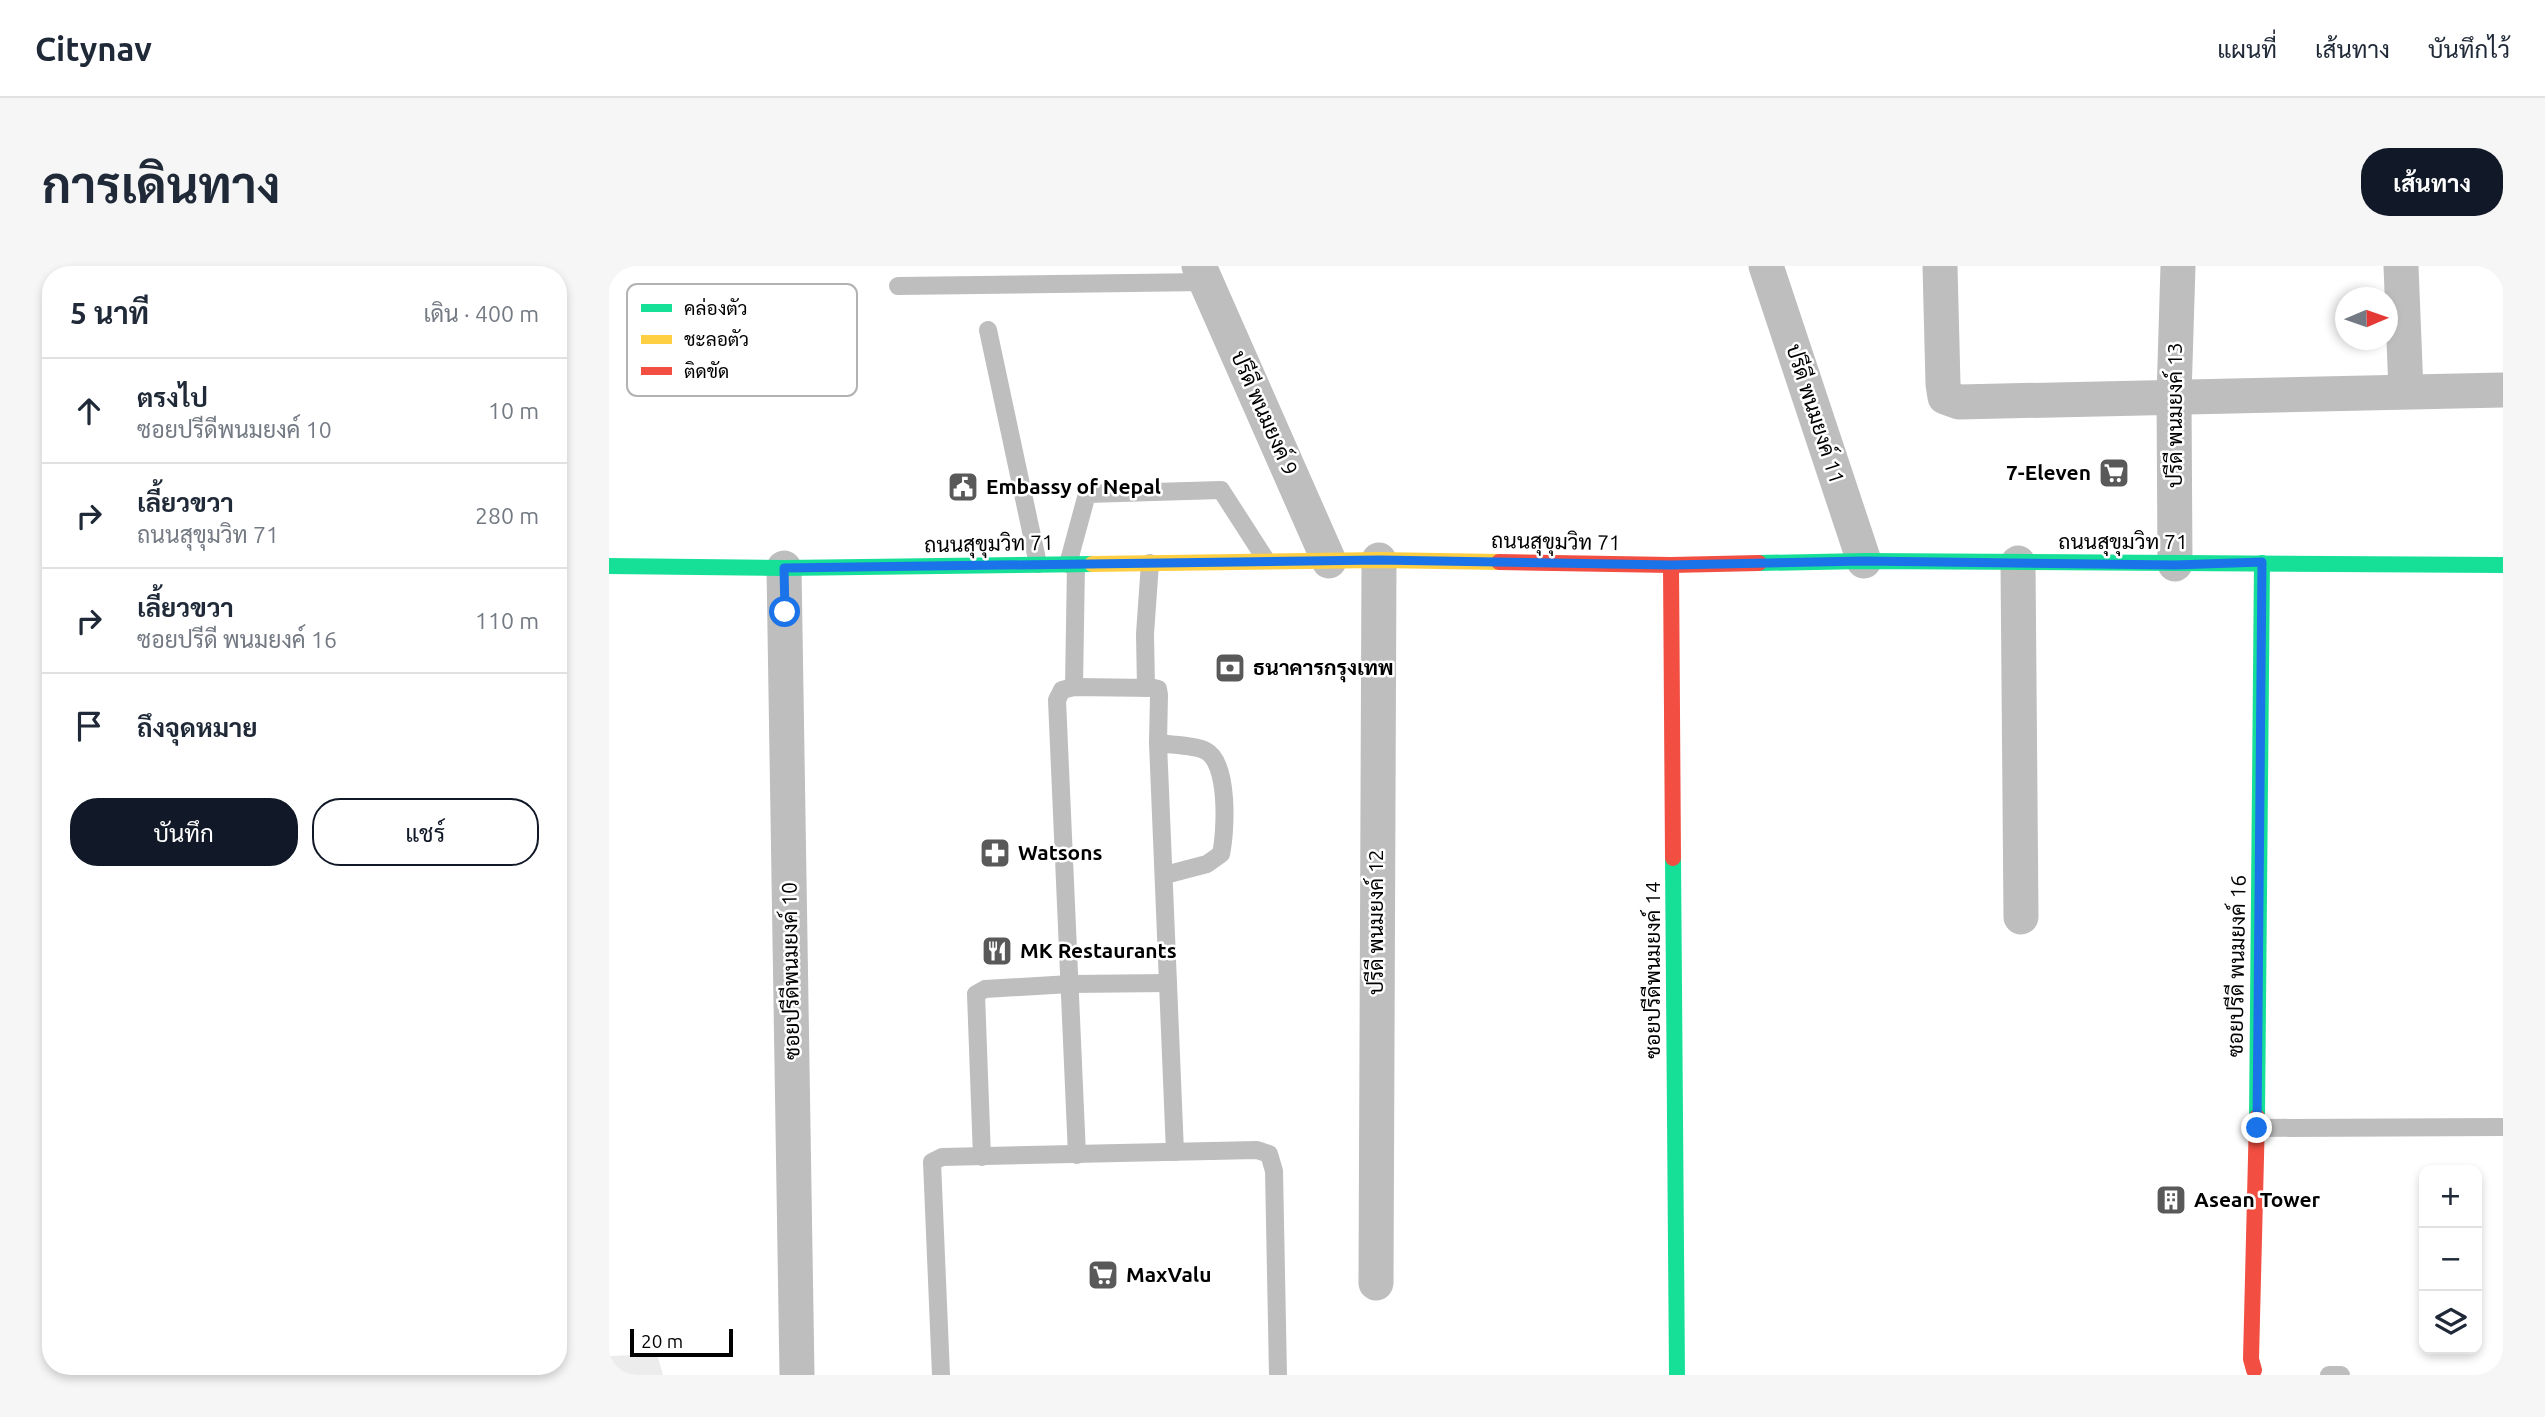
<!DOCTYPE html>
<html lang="th">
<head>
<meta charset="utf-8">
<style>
	:root { --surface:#fff; --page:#f6f6f7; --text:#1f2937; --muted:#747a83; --line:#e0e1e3; --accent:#111827 }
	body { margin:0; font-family:Ubuntu,Sarabun,sans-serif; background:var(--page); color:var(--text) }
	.controls { position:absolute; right:21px; bottom:21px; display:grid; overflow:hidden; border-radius:14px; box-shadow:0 4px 10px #0003 }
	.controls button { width:63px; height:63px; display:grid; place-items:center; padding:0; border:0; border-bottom:2px solid var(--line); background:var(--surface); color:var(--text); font:35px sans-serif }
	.compass { position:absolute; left:1726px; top:21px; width:63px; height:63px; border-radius:50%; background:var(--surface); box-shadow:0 4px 10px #0003; rotate:88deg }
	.scale { position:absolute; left:21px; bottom:18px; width:103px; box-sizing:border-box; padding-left:7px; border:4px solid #000; border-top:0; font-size:19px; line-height:24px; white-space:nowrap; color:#000; -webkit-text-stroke:5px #fff; paint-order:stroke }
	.stop { position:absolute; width:21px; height:21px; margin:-16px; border:5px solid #1a73e8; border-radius:50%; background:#fff }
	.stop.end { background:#1a73e8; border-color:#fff; box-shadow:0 2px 7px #0008 }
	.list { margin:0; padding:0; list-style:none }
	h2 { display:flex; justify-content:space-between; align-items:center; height:91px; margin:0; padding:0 28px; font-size:30px }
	h2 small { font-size:23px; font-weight:400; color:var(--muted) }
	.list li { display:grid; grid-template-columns:46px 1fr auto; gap:21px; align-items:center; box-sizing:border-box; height:105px; padding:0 28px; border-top:2px solid var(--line) }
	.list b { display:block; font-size:26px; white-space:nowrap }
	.list p { margin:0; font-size:23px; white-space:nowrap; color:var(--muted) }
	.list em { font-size:23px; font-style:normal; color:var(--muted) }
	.actions { display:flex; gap:14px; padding:21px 28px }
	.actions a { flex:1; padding:16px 0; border:2px solid var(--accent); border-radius:28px; text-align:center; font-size:24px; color:var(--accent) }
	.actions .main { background:var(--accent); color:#fff }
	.icon { flex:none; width:38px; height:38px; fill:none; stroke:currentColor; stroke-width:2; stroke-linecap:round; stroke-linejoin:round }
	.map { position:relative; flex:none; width:1894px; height:1109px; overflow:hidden; border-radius:28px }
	header { display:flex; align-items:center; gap:42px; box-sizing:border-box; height:98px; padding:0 35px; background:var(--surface); border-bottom:2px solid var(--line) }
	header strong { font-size:33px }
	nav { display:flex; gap:38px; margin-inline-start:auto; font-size:24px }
	.intro { display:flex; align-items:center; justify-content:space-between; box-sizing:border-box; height:168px; padding:0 42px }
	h1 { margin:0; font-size:49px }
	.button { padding:18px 32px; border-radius:28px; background:var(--accent); color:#fff; font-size:24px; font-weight:700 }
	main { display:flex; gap:42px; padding:0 42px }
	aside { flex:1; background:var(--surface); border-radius:28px; box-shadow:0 4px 10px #0003 }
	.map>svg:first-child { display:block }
</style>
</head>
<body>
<header>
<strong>Citynav</strong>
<nav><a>แผนที่</a><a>เส้นทาง</a><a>บันทึกไว้</a></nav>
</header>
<div class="intro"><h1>การเดินทาง</h1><a class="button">เส้นทาง</a></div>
<main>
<aside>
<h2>5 นาที<small>เดิน · 400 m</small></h2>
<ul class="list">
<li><svg class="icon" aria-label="ahead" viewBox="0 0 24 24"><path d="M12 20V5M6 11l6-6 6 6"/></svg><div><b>ตรงไป</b><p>ซอยปรีดีพนมยงค์ 10</p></div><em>10 m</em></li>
<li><svg class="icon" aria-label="right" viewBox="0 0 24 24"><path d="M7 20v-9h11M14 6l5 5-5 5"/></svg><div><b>เลี้ยวขวา</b><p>ถนนสุขุมวิท 71</p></div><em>280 m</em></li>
<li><svg class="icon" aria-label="right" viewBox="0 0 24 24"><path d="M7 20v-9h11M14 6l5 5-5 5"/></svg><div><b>เลี้ยวขวา</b><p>ซอยปรีดี พนมยงค์ 16</p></div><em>110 m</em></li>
<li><svg class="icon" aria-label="arrive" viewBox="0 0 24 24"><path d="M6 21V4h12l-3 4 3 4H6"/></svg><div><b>ถึงจุดหมาย</b></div></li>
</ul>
<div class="actions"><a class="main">บันทึก</a><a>แชร์</a></div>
</aside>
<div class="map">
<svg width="1894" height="1109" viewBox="0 0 1894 1109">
	<rect width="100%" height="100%" fill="#fff"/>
	<!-- green -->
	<polygon fill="#ececec" points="48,1088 54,1109 0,1109 0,1090"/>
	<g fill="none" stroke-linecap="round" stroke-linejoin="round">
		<!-- lane -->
		<g stroke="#bebebe" stroke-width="18">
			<polyline points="289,20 597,16"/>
			<polyline points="379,64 429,298"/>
			<polyline points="459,298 478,228 612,224 657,294"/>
			<polyline points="465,421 467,298"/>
			<polyline points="537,422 536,368 541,297"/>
			<path d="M549,477c12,2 38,2 48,8 23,12 20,80 15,103l-14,10 -42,11"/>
			<polyline points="1648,862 1894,861"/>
			<polyline points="468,889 448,434 453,424 465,421 545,422 549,423 550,429 549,477 566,886"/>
			<polyline points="373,891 367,728 376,723 461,718 559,717"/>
			<polyline points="332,1109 323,896 333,891 648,884 660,888 665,905 669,1109"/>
			<polyline points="1720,1109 1732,1109"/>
		</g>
		<!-- street -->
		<g stroke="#bebebe" stroke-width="35">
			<polyline points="590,0 720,295"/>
			<polyline points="1157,0 1255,295"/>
			<polyline points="1331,0 1334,118 1336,131 1350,136 1894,124"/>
			<polyline points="1792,0 1797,125"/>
			<polyline points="1409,297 1412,651"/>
			<polyline points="1566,298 1565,130 1569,0"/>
			<polyline points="175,302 188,1109"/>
			<polyline points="767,1017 770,294"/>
		</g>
		<!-- fast -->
		<g stroke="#16e098" stroke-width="16">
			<polyline points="1150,297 1255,295 1894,299"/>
			<polyline points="0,300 175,302 483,298"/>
			<polyline points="1064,592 1068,1109"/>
			<polyline points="1648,851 1653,297"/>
		</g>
		<!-- slow -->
		<polyline stroke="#ffcf43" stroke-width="16" points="483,298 770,294 890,296"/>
		<!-- jam -->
		<g stroke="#f24e42" stroke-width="16">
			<polyline points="890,296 1062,299 1150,297"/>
			<polyline points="1062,299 1064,592"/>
			<polyline points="1645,1104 1642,1093 1648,851"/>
		</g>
	</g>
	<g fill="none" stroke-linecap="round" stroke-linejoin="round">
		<!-- route -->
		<polyline stroke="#1a73e8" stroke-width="9" points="176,346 175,302 770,294 1062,299 1255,295 1566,299 1653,296 1648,862"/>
	</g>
	<!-- icons -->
	<defs>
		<g id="supermarket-square" transform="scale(1.575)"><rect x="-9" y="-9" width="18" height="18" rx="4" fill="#595959" stroke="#fff"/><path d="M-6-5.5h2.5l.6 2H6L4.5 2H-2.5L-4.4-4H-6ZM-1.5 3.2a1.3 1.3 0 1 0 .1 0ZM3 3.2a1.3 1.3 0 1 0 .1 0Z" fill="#fff"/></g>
		<g id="civic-square" transform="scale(1.575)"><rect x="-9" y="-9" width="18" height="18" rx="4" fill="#595959" stroke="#fff"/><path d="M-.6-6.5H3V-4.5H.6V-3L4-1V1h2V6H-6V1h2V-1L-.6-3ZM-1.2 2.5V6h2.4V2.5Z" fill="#fff"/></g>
		<g id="bank-square" transform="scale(1.575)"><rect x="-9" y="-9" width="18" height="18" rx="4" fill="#595959" stroke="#fff"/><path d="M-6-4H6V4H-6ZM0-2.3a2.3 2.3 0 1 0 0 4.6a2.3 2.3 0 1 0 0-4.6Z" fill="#fff"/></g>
		<g id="pharmacy-square" transform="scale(1.575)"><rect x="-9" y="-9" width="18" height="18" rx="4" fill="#595959" stroke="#fff"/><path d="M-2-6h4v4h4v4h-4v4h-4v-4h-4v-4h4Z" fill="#fff"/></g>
		<g id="restaurant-square" transform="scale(1.575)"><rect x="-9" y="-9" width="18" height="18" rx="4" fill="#595959" stroke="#fff"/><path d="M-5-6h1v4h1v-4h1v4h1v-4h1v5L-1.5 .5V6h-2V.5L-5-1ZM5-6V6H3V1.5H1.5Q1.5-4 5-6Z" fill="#fff"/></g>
		<g id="building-square" transform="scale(1.575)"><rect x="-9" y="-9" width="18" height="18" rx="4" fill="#595959" stroke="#fff"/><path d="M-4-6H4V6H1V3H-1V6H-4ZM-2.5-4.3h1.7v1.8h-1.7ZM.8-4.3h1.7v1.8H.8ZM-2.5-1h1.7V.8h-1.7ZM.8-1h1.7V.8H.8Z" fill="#fff"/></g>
	</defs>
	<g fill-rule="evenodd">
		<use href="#supermarket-square" x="1505" y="207"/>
		<use href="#civic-square" x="354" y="221"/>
		<use href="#bank-square" x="621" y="402"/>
		<use href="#pharmacy-square" x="386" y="587"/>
		<use href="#restaurant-square" x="388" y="685"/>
		<use href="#building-square" x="1562" y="934"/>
		<use href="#supermarket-square" x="494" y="1009"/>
	</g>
	<g text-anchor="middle" stroke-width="5" stroke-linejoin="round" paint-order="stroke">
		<!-- street labels -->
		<g font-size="21" fill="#000" stroke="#fff">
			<text transform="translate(655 147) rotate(66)" y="7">ปรีดี พนมยงค์ 9</text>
			<text transform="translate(1206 148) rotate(72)" y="7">ปรีดี พนมยงค์ 11</text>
			<text transform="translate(1566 149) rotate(-90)" y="7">ปรีดี พนมยงค์ 13</text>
			<text transform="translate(947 276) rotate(1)" y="7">ถนนสุขุมวิท 71</text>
			<text x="1514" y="283">ถนนสุขุมวิท 71</text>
			<text transform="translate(380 278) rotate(-1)" y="7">ถนนสุขุมวิท 71</text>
			<text transform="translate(767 656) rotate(-90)" y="7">ปรีดี พนมยงค์ 12</text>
			<text transform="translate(1628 700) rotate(-89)" y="7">ซอยปรีดี พนมยงค์ 16</text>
			<text transform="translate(1044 704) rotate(-90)" y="7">ซอยปรีดีพนมยงค์ 14</text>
			<text transform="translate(182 705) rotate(-91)" y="7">ซอยปรีดีพนมยงค์ 10</text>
		</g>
		<!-- poi labels -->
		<g font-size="21" font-weight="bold" fill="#000" stroke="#fff" text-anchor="start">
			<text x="1482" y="214" text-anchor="end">7-Eleven</text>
			<text x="377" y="228">Embassy of Nepal</text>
			<text x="644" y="409">ธนาคารกรุงเทพ</text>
			<text x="409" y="594">Watsons</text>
			<text x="411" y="692">MK Restaurants</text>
			<text x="1585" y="941">Asean Tower</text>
			<text x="517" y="1016">MaxValu</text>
		</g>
	</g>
	<!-- legend -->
	<rect x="18" y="18" width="230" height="112" rx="10" fill="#fff" stroke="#b2b2b2" stroke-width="2"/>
	<rect x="32" y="38" width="31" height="8" fill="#16e098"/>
	<rect x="32" y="69" width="31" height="9" fill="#ffcf43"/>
	<rect x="32" y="101" width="31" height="8" fill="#f24e42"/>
	<g font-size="19" fill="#000">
		<text x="75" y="49">คล่องตัว</text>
		<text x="75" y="80">ชะลอตัว</text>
		<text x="75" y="112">ติดขัด</text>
	</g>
</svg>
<div class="controls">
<button>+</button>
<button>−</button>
<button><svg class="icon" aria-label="layers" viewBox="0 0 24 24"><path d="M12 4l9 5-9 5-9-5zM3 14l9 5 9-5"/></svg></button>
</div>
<svg class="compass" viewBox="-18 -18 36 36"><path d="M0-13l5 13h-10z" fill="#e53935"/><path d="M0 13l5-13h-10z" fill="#747a83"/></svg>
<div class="scale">20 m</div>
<div class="stop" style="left:176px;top:346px"></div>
<div class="stop end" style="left:1648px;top:862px"></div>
</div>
</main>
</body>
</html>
